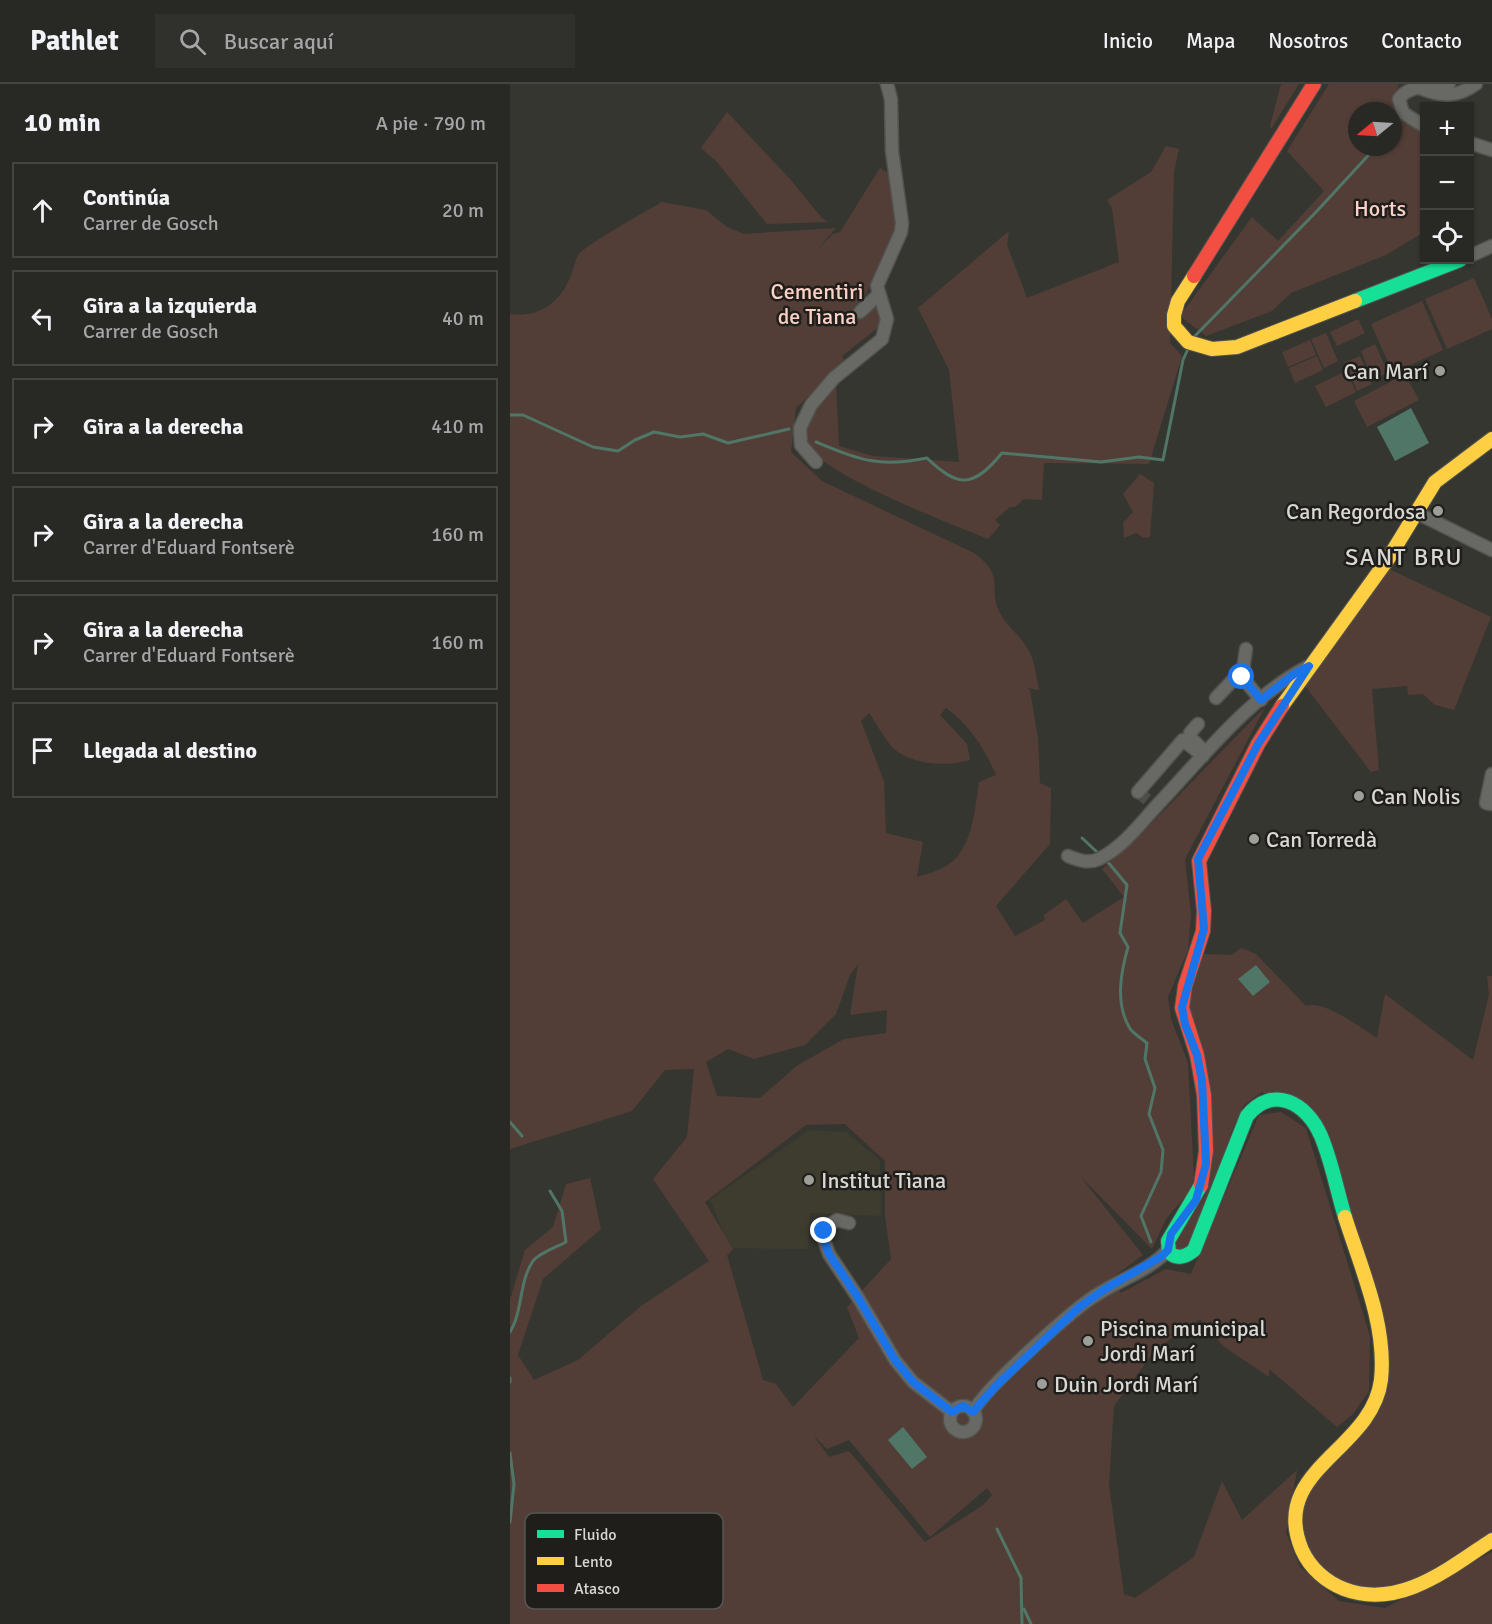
<!DOCTYPE html>
<html lang="es">
<head>
<meta charset="utf-8">
<style>
	:root { --surface:#282825; --page:#30302d; --text:#f1f3f6; --muted:#a5a6a7; --line:#444442 }
	body { margin:0; font-family:Signika,sans-serif; background:var(--page); color:var(--text) }
	.controls { position:absolute; right:18px; top:18px; display:grid; overflow:hidden; border-radius:0px; box-shadow:0 2px 4px #0004 }
	.controls button { width:54px; height:54px; display:grid; place-items:center; padding:0; border:0; border-bottom:2px solid var(--line); background:var(--surface); color:var(--text); font:30px sans-serif }
	.compass { position:absolute; left:838px; top:18px; width:54px; height:54px; border-radius:50%; background:var(--surface); box-shadow:0 2px 4px #0004; rotate:252deg }
	.stop { position:absolute; width:18px; height:18px; margin:-14px; border:4px solid #1a73e8; border-radius:50%; background:#fff }
	.stop.end { background:#1a73e8; border-color:#fff; box-shadow:0 2px 6px #0008 }
	.list { margin:0; padding:0; list-style:none }
	h2 { display:flex; justify-content:space-between; align-items:center; height:78px; margin:0; padding:0 24px; font-size:26px }
	h2 small { font-size:20px; font-weight:400; color:var(--muted) }
	.list li { display:grid; grid-template-columns:39px 1fr auto; gap:18px; align-items:center; box-sizing:border-box; height:96px; margin:0 12px 12px; padding:0 12px; border:2px solid var(--line); border-radius:0px }
	.list b { display:block; font-size:22px; white-space:nowrap }
	.list p { margin:0; font-size:20px; white-space:nowrap; color:var(--muted) }
	.list em { font-size:20px; font-style:normal; color:var(--muted) }
	.icon { flex:none; width:33px; height:33px; fill:none; stroke:currentColor; stroke-width:2; stroke-linecap:round; stroke-linejoin:round }
	.map { position:relative; flex:none; width:982px; height:1540px; overflow:hidden }
	header { display:flex; align-items:center; gap:36px; box-sizing:border-box; height:84px; padding:0 30px; background:var(--surface); border-bottom:2px solid var(--line) }
	header strong { font-size:28px }
	nav { display:flex; gap:33px; margin-inline-start:auto; font-size:21px }
	.search { width:420px; height:54px; background:var(--page); display:flex; align-items:center; gap:15px; box-sizing:border-box; padding:0 21px; border-radius:0px; color:var(--muted); font-size:22px }
	main { display:flex }
	aside { flex:1; background:var(--surface) }
	.map>svg:first-child { display:block }
</style>
</head>
<body>
<header>
<strong>Pathlet</strong>
<div class="search"><svg class="icon" aria-label="search" viewBox="0 0 24 24"><circle cx="10" cy="10" r="6"/><path d="M15 15l6 6"/></svg>Buscar aquí</div>
<nav><a>Inicio</a><a>Mapa</a><a>Nosotros</a><a>Contacto</a></nav>
</header>
<main>
<aside>
<h2>10 min<small>A pie · 790 m</small></h2>
<ul class="list">
<li><svg class="icon" aria-label="ahead" viewBox="0 0 24 24"><path d="M12 20V5M6 11l6-6 6 6"/></svg><div><b>Continúa</b><p>Carrer de Gosch</p></div><em>20 m</em></li>
<li><svg class="icon" aria-label="left" viewBox="0 0 24 24"><path d="M17 20v-9H6M10 6l-5 5 5 5"/></svg><div><b>Gira a la izquierda</b><p>Carrer de Gosch</p></div><em>40 m</em></li>
<li><svg class="icon" aria-label="right" viewBox="0 0 24 24"><path d="M7 20v-9h11M14 6l5 5-5 5"/></svg><div><b>Gira a la derecha</b></div><em>410 m</em></li>
<li><svg class="icon" aria-label="right" viewBox="0 0 24 24"><path d="M7 20v-9h11M14 6l5 5-5 5"/></svg><div><b>Gira a la derecha</b><p>Carrer d'Eduard Fontserè</p></div><em>160 m</em></li>
<li><svg class="icon" aria-label="right" viewBox="0 0 24 24"><path d="M7 20v-9h11M14 6l5 5-5 5"/></svg><div><b>Gira a la derecha</b><p>Carrer d'Eduard Fontserè</p></div><em>160 m</em></li>
<li><svg class="icon" aria-label="arrive" viewBox="0 0 24 24"><path d="M6 21V4h12l-3 4 3 4H6"/></svg><div><b>Llegada al destino</b></div></li>
</ul>
</aside>
<div class="map">
<svg width="982" height="1540" viewBox="0 0 982 1540">
	<rect width="100%" height="100%" fill="#363631"/>
	<!-- built -->
	<polygon fill="#3e3c2f" points="299,1046 336,1048 370,1076 371,1132 300,1129 298,1165 223,1164 215,1152 200,1116"/>
	<!-- green -->
	<g fill="#523e37" fill-rule="evenodd">
		<polygon points="771,0 789,0 761,45 760,42"/>
		<path d="M819,0h70c-11,29 0,36 25,48v100l-38,23 -95,38 -19,18 -66,25 -26,-20 72,-99 26,24 46,-50 -37,-40zM847,27h36v36h-36z"/>
		<polygon points="217,28 280,95 312,134 318,138 257,140 206,77 191,64"/>
		<path d="M656,62l13,3 -5,23 -4,171 12,13 -33,108 -105,-1 -2,37 -18,-1 -9,8h-5l-15,13 5,5 -12,14c-34,-14 -169,-65 -180,-95 -8,-20 14,-46 28,-58l3,60 34,10 86,6 -10,-92 -31,-62 91,-77 -2,14 20,53 92,-36 -7,-54 -5,-8 44,-28z"/>
		<path d="M370,84l11,7 7,40 -2,17 -38,78 13,-4 6,2 4,11 -1,7 -38,30 3,6 -49,46 -5,44 31,29 152,72c33,25 13,33 26,60 6,12 19,22 26,33 9,13 10,29 13,44l-12,-2 3,2 8,49 2,44 11,5 -1,56 -54,62 19,30 30,-16 -1,-5 22,-16 17,24 41,-26 -22,-28 38,-34 125,-128 -80,152 6,56 -3,35 -20,47 3,22 17,44 6,116 -6,14 -22,26 -14,30 -72,-73 63,79 -31,23 9,15 45,-24 25,5 68,-159 22,-3 25,16 64,208 -1,55 -16,23 -16,13 -68,-58v8l-46,-31 -23,-27 -44,30 -42,57 -5,79 15,109 11,4 59,-41 28,-76 20,39 55,-50 -11,63 14,34 39,34 46,7 107,-56v72h-982v-324l15,-50 28,-23 13,-43 24,-6 11,51 -58,50 -25,76 16,25 44,-20 63,-54 68,-45 -56,-82 34,-42 7,-68 -29,1 -33,41 -122,38v-835c26,4 48,-9 59,-34 4,-7 5,-19 10,-26 7,-9 69,-44 83,-52l44,8 21,17 17,7 92,-6 -19,22 16,-16 7,-2zM436,624c23,16 39,41 50,67l-17,7c-4,27 -7,72 -35,85 -8,5 -18,7 -27,10l6,-35 -37,-9 -2,-52 -23,-60 8,-8c8,11 15,25 24,35 18,17 55,19 77,12l-3,-16 -27,-29zM348,880l-8,51 37,-5 -1,23 -42,6 -46,26 -38,33 -43,-2 -11,-34 22,-13 26,10 51,-14 31,-31 14,-39zM335,1040l40,37v55l6,43 -44,48 12,31 -66,69 -17,-23 -13,-4 -36,-125 6,-6 -28,-47 101,-77zM303,1351l14,14 22,-9 81,97 57,-49 5,7 -10,11 -57,36 -76,-91 -20,6z"/>
		<polygon points="964,194 982,235 982,245 937,265 915,215"/>
		<polygon points="912,217 933,266 883,289 861,240"/>
		<polygon points="848,235 855,249 827,262 820,248"/>
		<polygon points="816,249 828,277 814,284 801,255"/>
		<polygon points="800,256 806,271 778,283 772,268"/>
		<polygon points="865,260 878,289 863,295 851,267"/>
		<polygon points="807,272 813,286 785,299 779,284"/>
		<polygon points="850,272 862,300 847,307 835,278"/>
		<polygon points="836,287 846,308 816,323 805,302"/>
		<polygon points="895,290 909,316 857,343 844,317"/>
		<polygon points="630,390 644,399 640,453 634,454 626,449 614,454 613,439 623,428 613,410"/>
		<polygon points="877,484 981,533 944,626 925,621 913,610 898,611 897,602 862,605 869,686 861,688 792,598"/>
		<path d="M731,864l15,6 50,52c17,-7 55,22 71,32l8,-44 88,66 16,-65 -2,-19h5v558l-83,50 -37,7 -38,-12 -20,-20 -11,-28 1,-31 83,-123 -64,-249 -61,-36 -18,13 -12,25 -39,114 -18,8 1,-20 31,-55 -21,-173 17,-50 29,1z"/>
	</g>
	<!-- water -->
	<g fill="#507667">
		<polygon points="901,324 919,359 885,377 867,343"/>
		<polygon points="746,881 760,898 743,912 728,895"/>
		<polygon points="393,1343 417,1373 402,1385 378,1356"/>
	</g>
	<g fill="none" stroke-linecap="round" stroke-linejoin="round">
		<!-- stream -->
		<g stroke="#507667" stroke-width="3">
			<polyline points="883,44 894,32"/>
			<polyline points="683,254 807,127 866,63"/>
			<polyline points="0,331 13,331 83,363 108,367 125,356 144,348 170,353 193,350 218,359 279,345"/>
			<path d="M306,358c45,18 62,26 111,16 32,31 47,29 75,-5l99,9 38,-5 24,3 20,-100 5,-11"/>
			<polyline points="572,754 587,768"/>
			<path d="M597,777l20,24 -7,48 8,14c-7,25 -13,55 1,80 3,6 13,12 18,16l-2,16 10,29 -6,26 14,36 -2,22 -20,44 10,26"/>
			<polyline points="0,1038 12,1052"/>
			<path d="M0,1248c13,-21 9,-51 23,-71 6,-8 24,-14 33,-19l-4,-31 -12,-20"/>
			<polyline points="0,1294 0,1298"/>
			<polyline points="0,1369 4,1400 0,1438"/>
			<polyline points="487,1445 511,1494 512,1540"/>
			<polyline points="514,1525 521,1540"/>
		</g>
		<!-- street-tunnel -->
		<polyline stroke="#4e4e49" stroke-width="12" stroke-dasharray="12 6" stroke-linecap="butt" points="628,708 639,717"/>
		<!-- street casing -->
		<g stroke="#52524e" stroke-width="15">
			<g id="street">
				<path d="M912,5c21,8 36,8 54,-5"/>
				<path d="M914,42l-21,-13 -4,-14c10,-15 32,-12 50,-15"/>
				<polyline points="960,59 982,66"/>
				<polyline points="960,172 982,162"/>
				<polyline points="350,228 368,211"/>
				<polyline points="306,378 291,361 290,344 301,321 324,294 372,255 377,235 367,202 391,148 392,139 382,67 381,15 377,0"/>
				<polyline points="907,429 982,466"/>
				<polyline points="732,593 736,565"/>
				<polyline points="706,614 722,597 732,593 751,616"/>
				<polyline points="688,640 680,649 681,654 691,664"/>
				<polyline points="982,690 976,719 982,720"/>
				<polyline points="628,708 673,656 693,672"/>
				<path d="M558,772c10,4 20,8 31,3 26,-13 44,-39 63,-59 44,-47 88,-103 145,-133"/>
				<polyline points="339,1139 327,1136 316,1143 314,1156 319,1170 349,1215 385,1276 403,1298 442,1328"/>
				<circle cx="453" cy="1335" r="13"/>
				<path d="M463,1328c11,-23 101,-104 125,-118 23,-15 52,-24 70,-44"/>
			</g>
		</g>
		<!-- fast casing -->
		<g stroke="#52524e" stroke-width="16">
			<g id="fast">
				<polyline points="845,217 950,176"/>
				<path d="M691,1101l-33,56 1,11c7,8 17,5 25,-2l53,-134c26,-32 60,-13 74,20 11,26 16,55 24,81"/>
			</g>
		</g>
		<!-- slow casing -->
		<g stroke="#52524e" stroke-width="16">
			<g id="slow">
				<polyline points="684,192 668,217 664,231 664,242 678,258 702,265 727,263 845,217"/>
				<polyline points="772,622 878,475 925,398 982,355"/>
				<path d="M835,1133c16,51 42,108 36,163 -9,71 -113,90 -79,170 8,18 24,32 42,39 55,21 104,-20 148,-49"/>
			</g>
		</g>
		<!-- jam casing -->
		<g stroke="#52524e" stroke-width="16">
			<g id="jam">
				<polyline points="684,192 804,0"/>
				<polyline points="691,1101 696,1067 694,1011 687,971 672,924 675,902 693,847 694,827 689,777 748,660 772,622"/>
			</g>
		</g>
		<!-- street -->
		<use href="#street" stroke="#686865" stroke-width="12"/>
		<!-- fast -->
		<use href="#fast" stroke="#16e098" stroke-width="14"/>
		<!-- slow -->
		<use href="#slow" stroke="#ffcf43" stroke-width="14"/>
		<!-- jam -->
		<use href="#jam" stroke="#f24e42" stroke-width="14"/>
	</g>
	<g fill="none" stroke-linecap="round" stroke-linejoin="round">
		<!-- route -->
		<polyline stroke="#1a73e8" stroke-width="8" points="314,1147 314,1156 319,1170 349,1215 385,1276 403,1298 442,1328 453,1322 463,1328 486,1302 568,1224 595,1205 652,1172 658,1166 661,1150 686,1116 696,1080 692,997 687,971 675,940 672,923 694,845 688,775 748,660 799,582 784,590 751,616 732,593"/>
	</g>
	<!-- markers -->
	<g fill="#9f9f9a" stroke="#1f1e1b" stroke-width="2">
		<circle cx="930" cy="287" r="6"/>
		<circle cx="928" cy="427" r="6"/>
		<circle cx="849" cy="712" r="6"/>
		<circle cx="744" cy="755" r="6"/>
		<circle cx="299" cy="1096" r="6"/>
		<circle cx="578" cy="1257" r="6"/>
		<circle cx="532" cy="1300" r="6"/>
	</g>
	<g text-anchor="middle" stroke-width="5" stroke-linejoin="round" paint-order="stroke">
		<!-- park labels -->
		<g font-size="22" fill="#fbd1c5" stroke="#1f1e1b">
			<text x="870" y="132">Horts</text>
			<text x="307" y="215">Cementiri<tspan x="307" dy="25">de Tiana</tspan></text>
		</g>
		<!-- poi labels -->
		<g font-size="22" fill="#d8d7d2" stroke="#1f1e1b" text-anchor="start">
			<text x="918" y="295" text-anchor="end">Can Marí</text>
			<text x="916" y="435" text-anchor="end">Can Regordosa</text>
			<text x="861" y="720">Can Nolis</text>
			<text x="756" y="763">Can Torredà</text>
			<text x="311" y="1104">Institut Tiana</text>
			<text x="590" y="1252">Piscina municipal<tspan x="590" dy="25">Jordi Marí</tspan></text>
			<text x="544" y="1308">Duin Jordi Marí</text>
		</g>
		<!-- neighbourhood labels -->
		<g font-size="24" letter-spacing="1.5" fill="#d8d7d2" stroke="#1f1e1b">
			<text x="894" y="481">SANT BRU</text>
		</g>
	</g>
	<!-- legend -->
	<rect x="15" y="1429" width="198" height="96" rx="9" fill="#1f1e1b" stroke="#565652" stroke-width="1.5"/>
	<rect x="27" y="1446" width="27" height="8" fill="#16e098"/>
	<rect x="27" y="1473" width="27" height="8" fill="#ffcf43"/>
	<rect x="27" y="1500" width="27" height="8" fill="#f24e42"/>
	<g font-size="16" fill="#d8d7d2">
		<text x="64" y="1456">Fluido</text>
		<text x="64" y="1483">Lento</text>
		<text x="64" y="1510">Atasco</text>
	</g>
</svg>
<div class="controls">
<button>+</button>
<button>−</button>
<button><svg class="icon" aria-label="locate" viewBox="0 0 24 24"><circle cx="12" cy="12" r="6"/><path d="M12 2v4M12 18v4M2 12h4M18 12h4"/></svg></button>
</div>
<svg class="compass" viewBox="-18 -18 36 36"><path d="M0-13l5 13h-10z" fill="#e53935"/><path d="M0 13l5-13h-10z" fill="#a5a6a7"/></svg>
<div class="stop" style="left:732px;top:593px"></div>
<div class="stop end" style="left:314px;top:1147px"></div>
</div>
</main>
</body>
</html>
